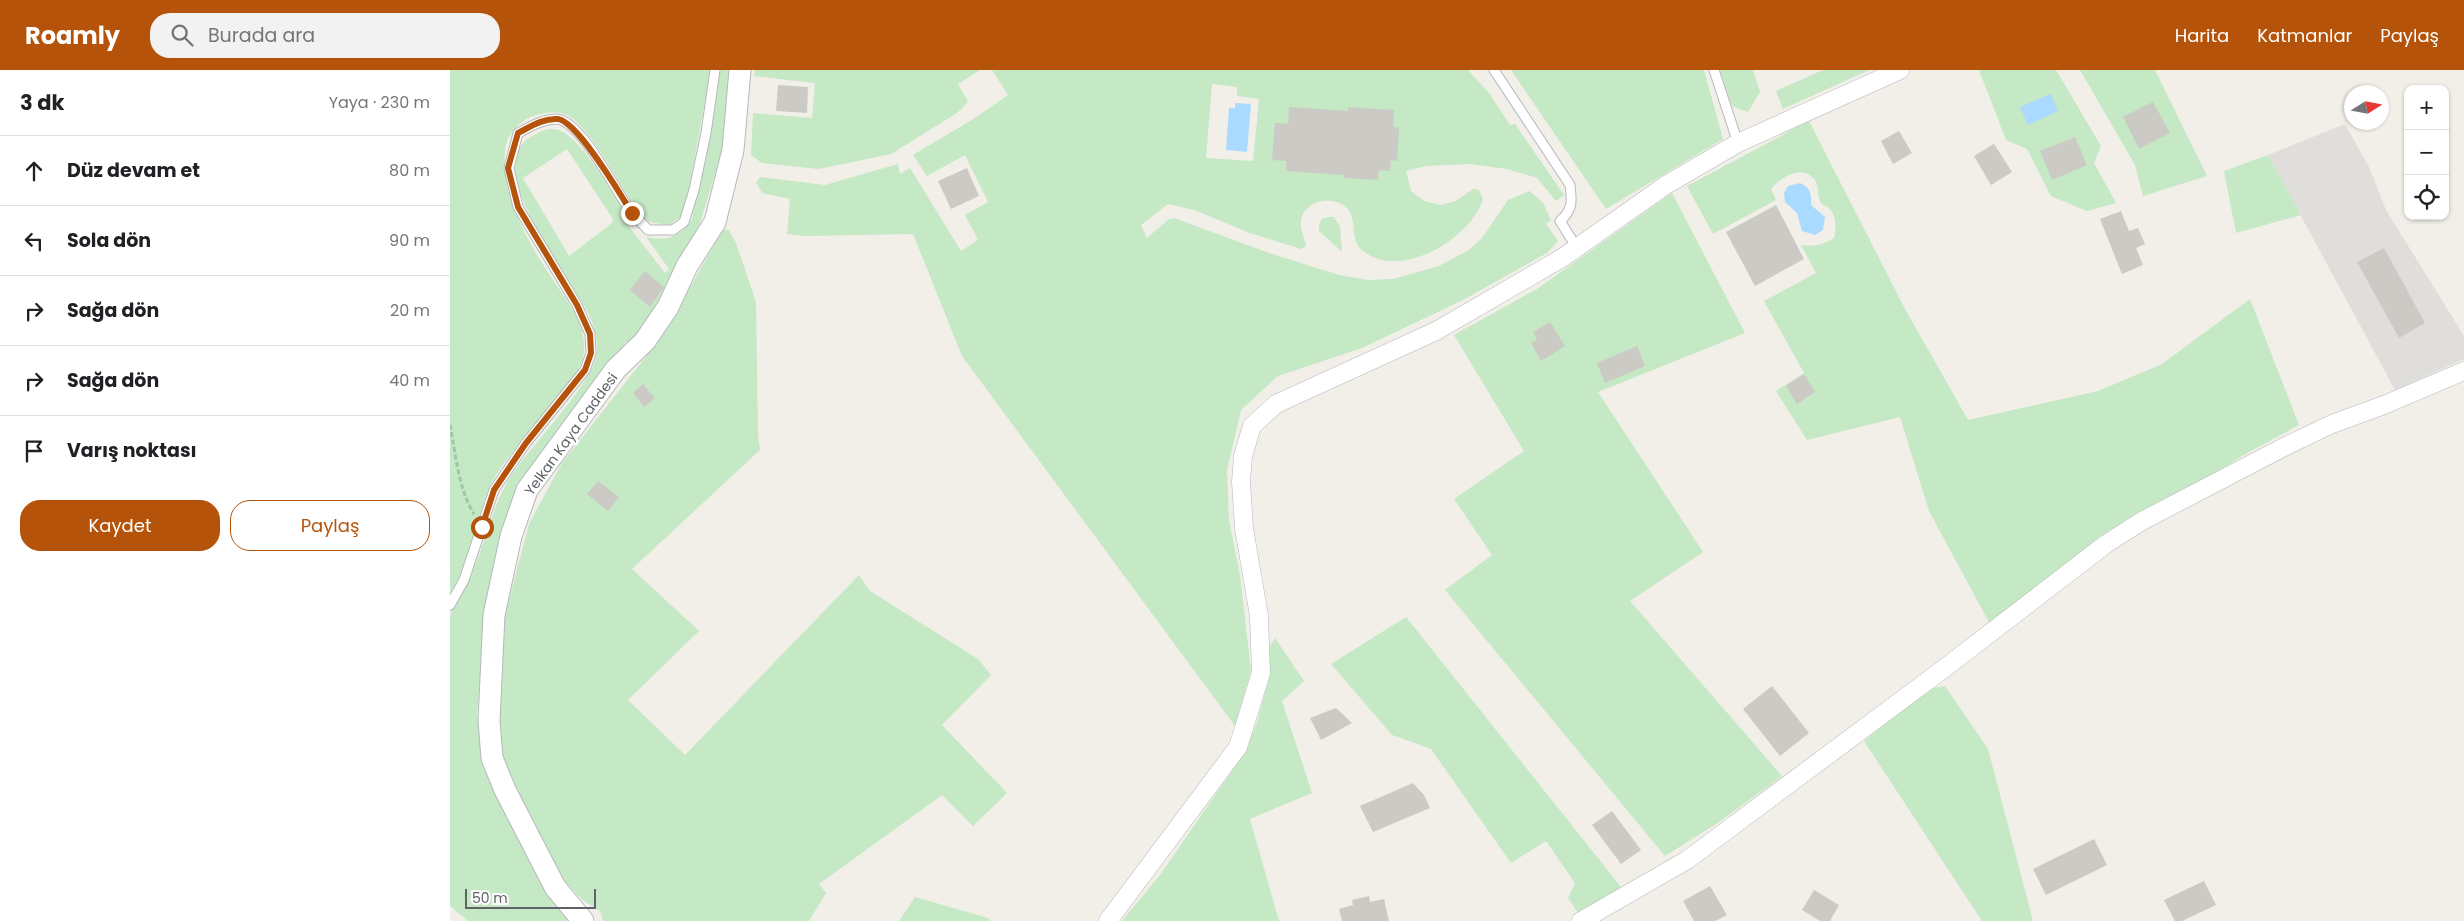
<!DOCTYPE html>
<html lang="tr">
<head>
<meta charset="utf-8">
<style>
	:root { --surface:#fff; --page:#f2f2f2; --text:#202124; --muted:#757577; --line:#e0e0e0; --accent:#b45309 }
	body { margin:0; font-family:Poppins,sans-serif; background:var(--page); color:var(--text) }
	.controls { position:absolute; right:15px; top:15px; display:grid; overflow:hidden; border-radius:10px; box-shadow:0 1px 4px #0004 }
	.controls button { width:45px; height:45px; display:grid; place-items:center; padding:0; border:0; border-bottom:1px solid var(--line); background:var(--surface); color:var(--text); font:25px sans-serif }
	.compass { position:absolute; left:1894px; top:15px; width:45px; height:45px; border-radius:50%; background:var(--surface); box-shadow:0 1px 4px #0004; rotate:79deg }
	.scale { position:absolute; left:15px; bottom:12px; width:131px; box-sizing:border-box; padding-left:5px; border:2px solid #5f6368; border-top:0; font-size:14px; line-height:18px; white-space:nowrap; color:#5f6368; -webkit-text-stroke:4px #fff; paint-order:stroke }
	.stop { position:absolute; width:15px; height:15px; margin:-11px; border:4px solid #b45309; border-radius:50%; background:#fff }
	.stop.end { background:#b45309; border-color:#fff; box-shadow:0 1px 5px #0008 }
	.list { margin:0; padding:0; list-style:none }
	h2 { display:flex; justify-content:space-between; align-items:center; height:65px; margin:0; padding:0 20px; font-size:21px }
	h2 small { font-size:16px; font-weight:400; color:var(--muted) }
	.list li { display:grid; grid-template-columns:32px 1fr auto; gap:15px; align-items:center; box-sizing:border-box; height:70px; padding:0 20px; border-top:1px solid var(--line) }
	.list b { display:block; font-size:19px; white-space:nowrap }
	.list em { font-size:16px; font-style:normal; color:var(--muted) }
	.actions { display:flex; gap:10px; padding:15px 20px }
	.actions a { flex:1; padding:11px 0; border:1px solid var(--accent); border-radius:20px; text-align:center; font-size:18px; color:var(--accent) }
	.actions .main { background:var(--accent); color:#fff }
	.icon { flex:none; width:28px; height:28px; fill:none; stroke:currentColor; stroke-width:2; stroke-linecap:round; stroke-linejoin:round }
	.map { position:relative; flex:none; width:2014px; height:851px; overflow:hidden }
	header { display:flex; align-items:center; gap:30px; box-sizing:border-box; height:70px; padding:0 25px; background:var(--accent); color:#fff }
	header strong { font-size:24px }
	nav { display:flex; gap:28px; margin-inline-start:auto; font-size:18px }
	.search { width:350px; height:45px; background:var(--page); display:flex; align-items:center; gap:12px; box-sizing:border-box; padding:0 18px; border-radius:20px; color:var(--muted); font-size:19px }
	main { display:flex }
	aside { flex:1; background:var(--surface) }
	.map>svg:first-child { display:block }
</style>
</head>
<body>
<header>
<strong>Roamly</strong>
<div class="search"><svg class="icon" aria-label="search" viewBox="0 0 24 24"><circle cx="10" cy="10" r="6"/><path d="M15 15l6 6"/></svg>Burada ara</div>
<nav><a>Harita</a><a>Katmanlar</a><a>Paylaş</a></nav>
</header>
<main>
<aside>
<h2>3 dk<small>Yaya · 230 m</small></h2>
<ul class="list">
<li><svg class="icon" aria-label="ahead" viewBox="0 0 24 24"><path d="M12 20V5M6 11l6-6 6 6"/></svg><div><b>Düz devam et</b></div><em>80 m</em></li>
<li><svg class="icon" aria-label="left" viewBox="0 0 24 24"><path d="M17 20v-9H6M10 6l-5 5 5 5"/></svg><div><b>Sola dön</b></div><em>90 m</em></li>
<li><svg class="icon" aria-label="right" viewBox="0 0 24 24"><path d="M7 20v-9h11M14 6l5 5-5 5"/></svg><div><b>Sağa dön</b></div><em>20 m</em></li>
<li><svg class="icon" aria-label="right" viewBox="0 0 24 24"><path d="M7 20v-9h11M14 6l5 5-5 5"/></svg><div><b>Sağa dön</b></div><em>40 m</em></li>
<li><svg class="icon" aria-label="arrive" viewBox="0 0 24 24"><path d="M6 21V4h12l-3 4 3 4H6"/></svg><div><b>Varış noktası</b></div></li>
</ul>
<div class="actions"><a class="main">Kaydet</a><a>Paylaş</a></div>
</aside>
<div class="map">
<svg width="2014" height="851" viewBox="0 0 2014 851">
	<rect width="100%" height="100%" fill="#f1efe8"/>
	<!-- industrial -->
	<polygon fill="#e0deda" points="1895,54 1919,97 1936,140 2014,266 2014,289 1945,320 1818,85"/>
	<!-- green -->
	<g fill="#c5e8c5" fill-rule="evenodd">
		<path d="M0,0h261l-24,128 -7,19 -11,8 -20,-3 -11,-10c-16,-24 -48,-86 -71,-97 -12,-5 -22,-2 -34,1 -9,2 -23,16 -26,25 -13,47 25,109 51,146 14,21 28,39 26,65 -2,28 -55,77 -72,101 -8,10 -18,23 -23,35 -14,34 -19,75 -39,106z"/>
		<path d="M268,0h12l-7,77 -23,76 -19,35 -39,77 -17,8 -9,17 -59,76 -71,169 -9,110 9,48 64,130 18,28h-100l-18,-15c0,-66 0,-133 0,-200 0,-27 0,-61 0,-88 2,-16 16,-33 23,-48 12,-27 18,-56 31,-82 19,-38 95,-106 93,-141 0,-8 -3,-21 -6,-28 -15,-37 -111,-148 -62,-181 6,-4 16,-9 23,-9 25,-1 59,63 72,82l-4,4 45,58 4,-4 -23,-32c20,5 35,0 46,-18l14,-71zM117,79l46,70 -1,4 -43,33 -46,-78z"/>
		<polygon points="305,0 530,0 508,14 518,32 507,43 441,84 369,99 312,93 301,85 303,43 362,48 365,13 304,6"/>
		<path d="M542,0h476l21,23 21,32 5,-1 49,71 -8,6 -19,-23 -30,-9 -37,-5 -44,2 -20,5 5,20 13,10 17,4 15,-4 17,-12 6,1 4,9c-12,40 -84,83 -121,51 -13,-10 -4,-30 -15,-42 -13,-13 -43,-8 -46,12 -2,9 4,17 5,26l-5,3 -51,-16 -56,-23 -26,-6 -27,21 6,13 22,-19 5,-1 95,35 70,22 29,5 25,-1 46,-13 30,-16 13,-12 26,-38 22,-9 13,12 8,17 -5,4 12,17 -11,12 -86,48 -99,47 -84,28 -37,34 -14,60 2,50 11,55 11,96 -16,55 -273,-370 -49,-122 -107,2 -19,-2 3,-35 -28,-6 -6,-11 5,-5 64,8 73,-21 2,10 10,-6 51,83 17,-11 -13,-25 23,-13 -23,-47 -38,21 -14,-21 62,-37 33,-23zM762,14l25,3v9l22,3 -6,62 -47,-3z"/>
		<polygon points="1061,0 1254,0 1273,69 1156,139"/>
		<polygon points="1270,0 1303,0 1310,22 1298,42 1282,36"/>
		<polygon points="1373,0 1419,0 1333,39 1326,21"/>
		<polygon points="1529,0 1606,0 1651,76 1644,93 1666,133 1637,141 1601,126 1577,79 1556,70"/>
		<polygon points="1630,0 1705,0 1757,106 1693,126 1685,95"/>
		<path d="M1359,51l96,188 63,111 130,-29 64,-27 88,-65 49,126 -50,27 -67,41 -44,19 -36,23 -112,89 -61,-113 -29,-94 -93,23 -31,-49 28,-18 -40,-72 52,-28 -15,-28c14,2 22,0 33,-7 2,-10 3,-22 -5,-30 -4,-3 -7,-2 -9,-7 -3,-6 -1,-13 -4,-19 -12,-20 -35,-5 -45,7l5,11 -63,34 -26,-48z"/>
		<polygon points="1818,85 1851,145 1786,163 1774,101"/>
		<polygon points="1222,123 1295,263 1148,322 1253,482 1180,531 1332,706 1269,752 1215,786 995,520 1042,485 1004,429 1074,381 1004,265 1087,219"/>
		<polygon points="878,147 884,147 890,157 892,182 869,161 869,155 872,149"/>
		<polygon points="273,159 279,160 286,173 306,232 308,365 310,380 182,499 249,561 178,630 235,685 409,505 420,521 528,589 541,605 492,655 557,723 523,756 492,725 369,814 376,823 359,851 153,851 150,841 134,831 106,803 53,696 49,642 55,545 79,454 112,393 213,265"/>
		<polygon points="956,547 1171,817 1128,843 1118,828 1125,813 1096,771 1061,793 981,679 942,665 881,594"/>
		<polygon points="825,568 854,611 832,631 862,723 800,749 829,851 672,851 710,805 795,682 806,655 819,609 820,576"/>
		<polygon points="1495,616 1538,679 1583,851 1532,851 1414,671 1478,619"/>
		<polygon points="465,827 538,848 541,851 449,851"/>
	</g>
	<!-- water -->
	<g fill="#aadaff">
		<polygon points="1601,24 1608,41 1578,55 1570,37"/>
		<polygon points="785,33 801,34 797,82 776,80 779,38 785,38"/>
		<path d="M1350,113c10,4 12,12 11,22l14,12 -2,13 -8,5 -13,-4 -5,-18 -12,-11 -1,-9 4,-7z"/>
	</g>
	<!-- building -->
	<g fill="#cccac5">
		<polygon points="328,15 358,17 357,43 326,41"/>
		<polygon points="1703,32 1720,63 1689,79 1673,47"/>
		<polygon points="839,37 898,41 898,37 944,40 943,57 949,58 947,91 941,90 940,101 929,100 928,110 894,108 894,105 836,101 836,91 822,90 825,53 838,54"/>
		<polygon points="1449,61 1462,83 1443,94 1431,71"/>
		<polygon points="1625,67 1637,95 1602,110 1590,81"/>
		<polygon points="1544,74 1562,102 1541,115 1524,86"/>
		<polygon points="517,98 529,126 501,139 488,111"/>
		<polygon points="1326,135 1354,189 1305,216 1276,162"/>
		<polygon points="1671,141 1679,161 1688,158 1695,174 1686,178 1693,195 1672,204 1650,149"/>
		<polygon points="1934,178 1975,253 1949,268 1907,192"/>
		<polygon points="195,201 214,217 200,237 180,220"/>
		<polygon points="1100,252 1115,276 1091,291 1081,273 1087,269 1083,262"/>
		<polygon points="1187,276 1195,296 1155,313 1147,293"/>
		<polygon points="1354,304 1365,322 1347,334 1336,316"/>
		<polygon points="193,314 205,328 194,337 183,323"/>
		<polygon points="148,411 169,427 158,441 137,424"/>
		<polygon points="1322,616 1359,663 1330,686 1293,639"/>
		<polygon points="886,638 902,653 871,670 860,648"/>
		<polygon points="963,713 974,725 980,738 923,762 910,736"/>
		<polygon points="1162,741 1191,780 1171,794 1142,755"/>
		<polygon points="1644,769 1657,795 1596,825 1583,799"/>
		<polygon points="1754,811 1766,835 1732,851 1725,851 1714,830"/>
		<polygon points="1260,816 1277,845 1265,851 1244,851 1233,831"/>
		<polygon points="1364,820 1389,835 1380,851 1370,851 1352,840"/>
		<polygon points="919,826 920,832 934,829 939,851 892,851 889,839 903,835 902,830"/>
	</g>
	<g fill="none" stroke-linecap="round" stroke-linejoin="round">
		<!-- service casing -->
		<g stroke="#b5b8bc" stroke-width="11">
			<g id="service">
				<path d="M1044,0l76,115c2,16 3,25 -10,36l17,27"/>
				<polyline points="1264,0 1288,73"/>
				<path d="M0,535l14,-25 30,-90 32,-47 59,-73 6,-17 -1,-19 -13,-29 -59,-98 -9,-39 9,-35c12,-6 24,-14 39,-14 25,2 60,75 75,94 5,6 11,11 16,17h25l11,-8 10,-32 12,-57 9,-63"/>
			</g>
		</g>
		<!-- minor casing -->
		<g stroke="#b5b8bc" stroke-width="19">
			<g id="minor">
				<polyline points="658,851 788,677 811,603 809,546 794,458 791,412 793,386 802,356 826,334 986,261 1112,188 1216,115 1288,73 1450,0"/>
				<polyline points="1131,851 1237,790 1492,600 1656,474 1692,451 1836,376 1882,354 1934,335 2014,301"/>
			</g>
		</g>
		<!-- tertiary casing -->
		<g stroke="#b5b8bc" stroke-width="23">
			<polyline id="tertiary" points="133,851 105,817 55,720 42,688 39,651 44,545 61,466 77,420 166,299 195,271 218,237 237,196 265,152 283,80 290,0"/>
		</g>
		<!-- path -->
		<path stroke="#9cc7a9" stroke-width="3" stroke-dasharray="5 2.5" stroke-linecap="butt" d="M0,355c6,30 8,63 24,89"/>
		<!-- service -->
		<use href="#service" stroke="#fff" stroke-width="9"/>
		<!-- minor -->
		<use href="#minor" stroke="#fff" stroke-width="18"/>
		<!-- tertiary -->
		<use href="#tertiary" stroke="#fff" stroke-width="21"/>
	</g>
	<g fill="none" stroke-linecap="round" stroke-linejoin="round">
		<!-- route -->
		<path stroke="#b45309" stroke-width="6" d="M32,457l12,-37 32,-47 59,-73 6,-17 -1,-19 -13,-29 -59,-98 -10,-39 10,-35c12,-6 25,-15 40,-14 20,3 62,75 74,94"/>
	</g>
	<g text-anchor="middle" stroke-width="5" stroke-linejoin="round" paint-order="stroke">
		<!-- street labels -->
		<g font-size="14" fill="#5f6368" stroke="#fff">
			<text transform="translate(121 364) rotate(-54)" y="5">Yelkan Kaya Caddesi</text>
		</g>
	</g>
</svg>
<div class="controls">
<button>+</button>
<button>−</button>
<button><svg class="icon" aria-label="locate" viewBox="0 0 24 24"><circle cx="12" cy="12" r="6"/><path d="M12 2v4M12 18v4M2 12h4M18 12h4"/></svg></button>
</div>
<svg class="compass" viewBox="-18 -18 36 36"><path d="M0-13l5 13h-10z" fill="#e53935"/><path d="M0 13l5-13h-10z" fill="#757577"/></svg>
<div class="scale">50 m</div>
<div class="stop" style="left:32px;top:457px"></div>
<div class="stop end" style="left:182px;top:143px"></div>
</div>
</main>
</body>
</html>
